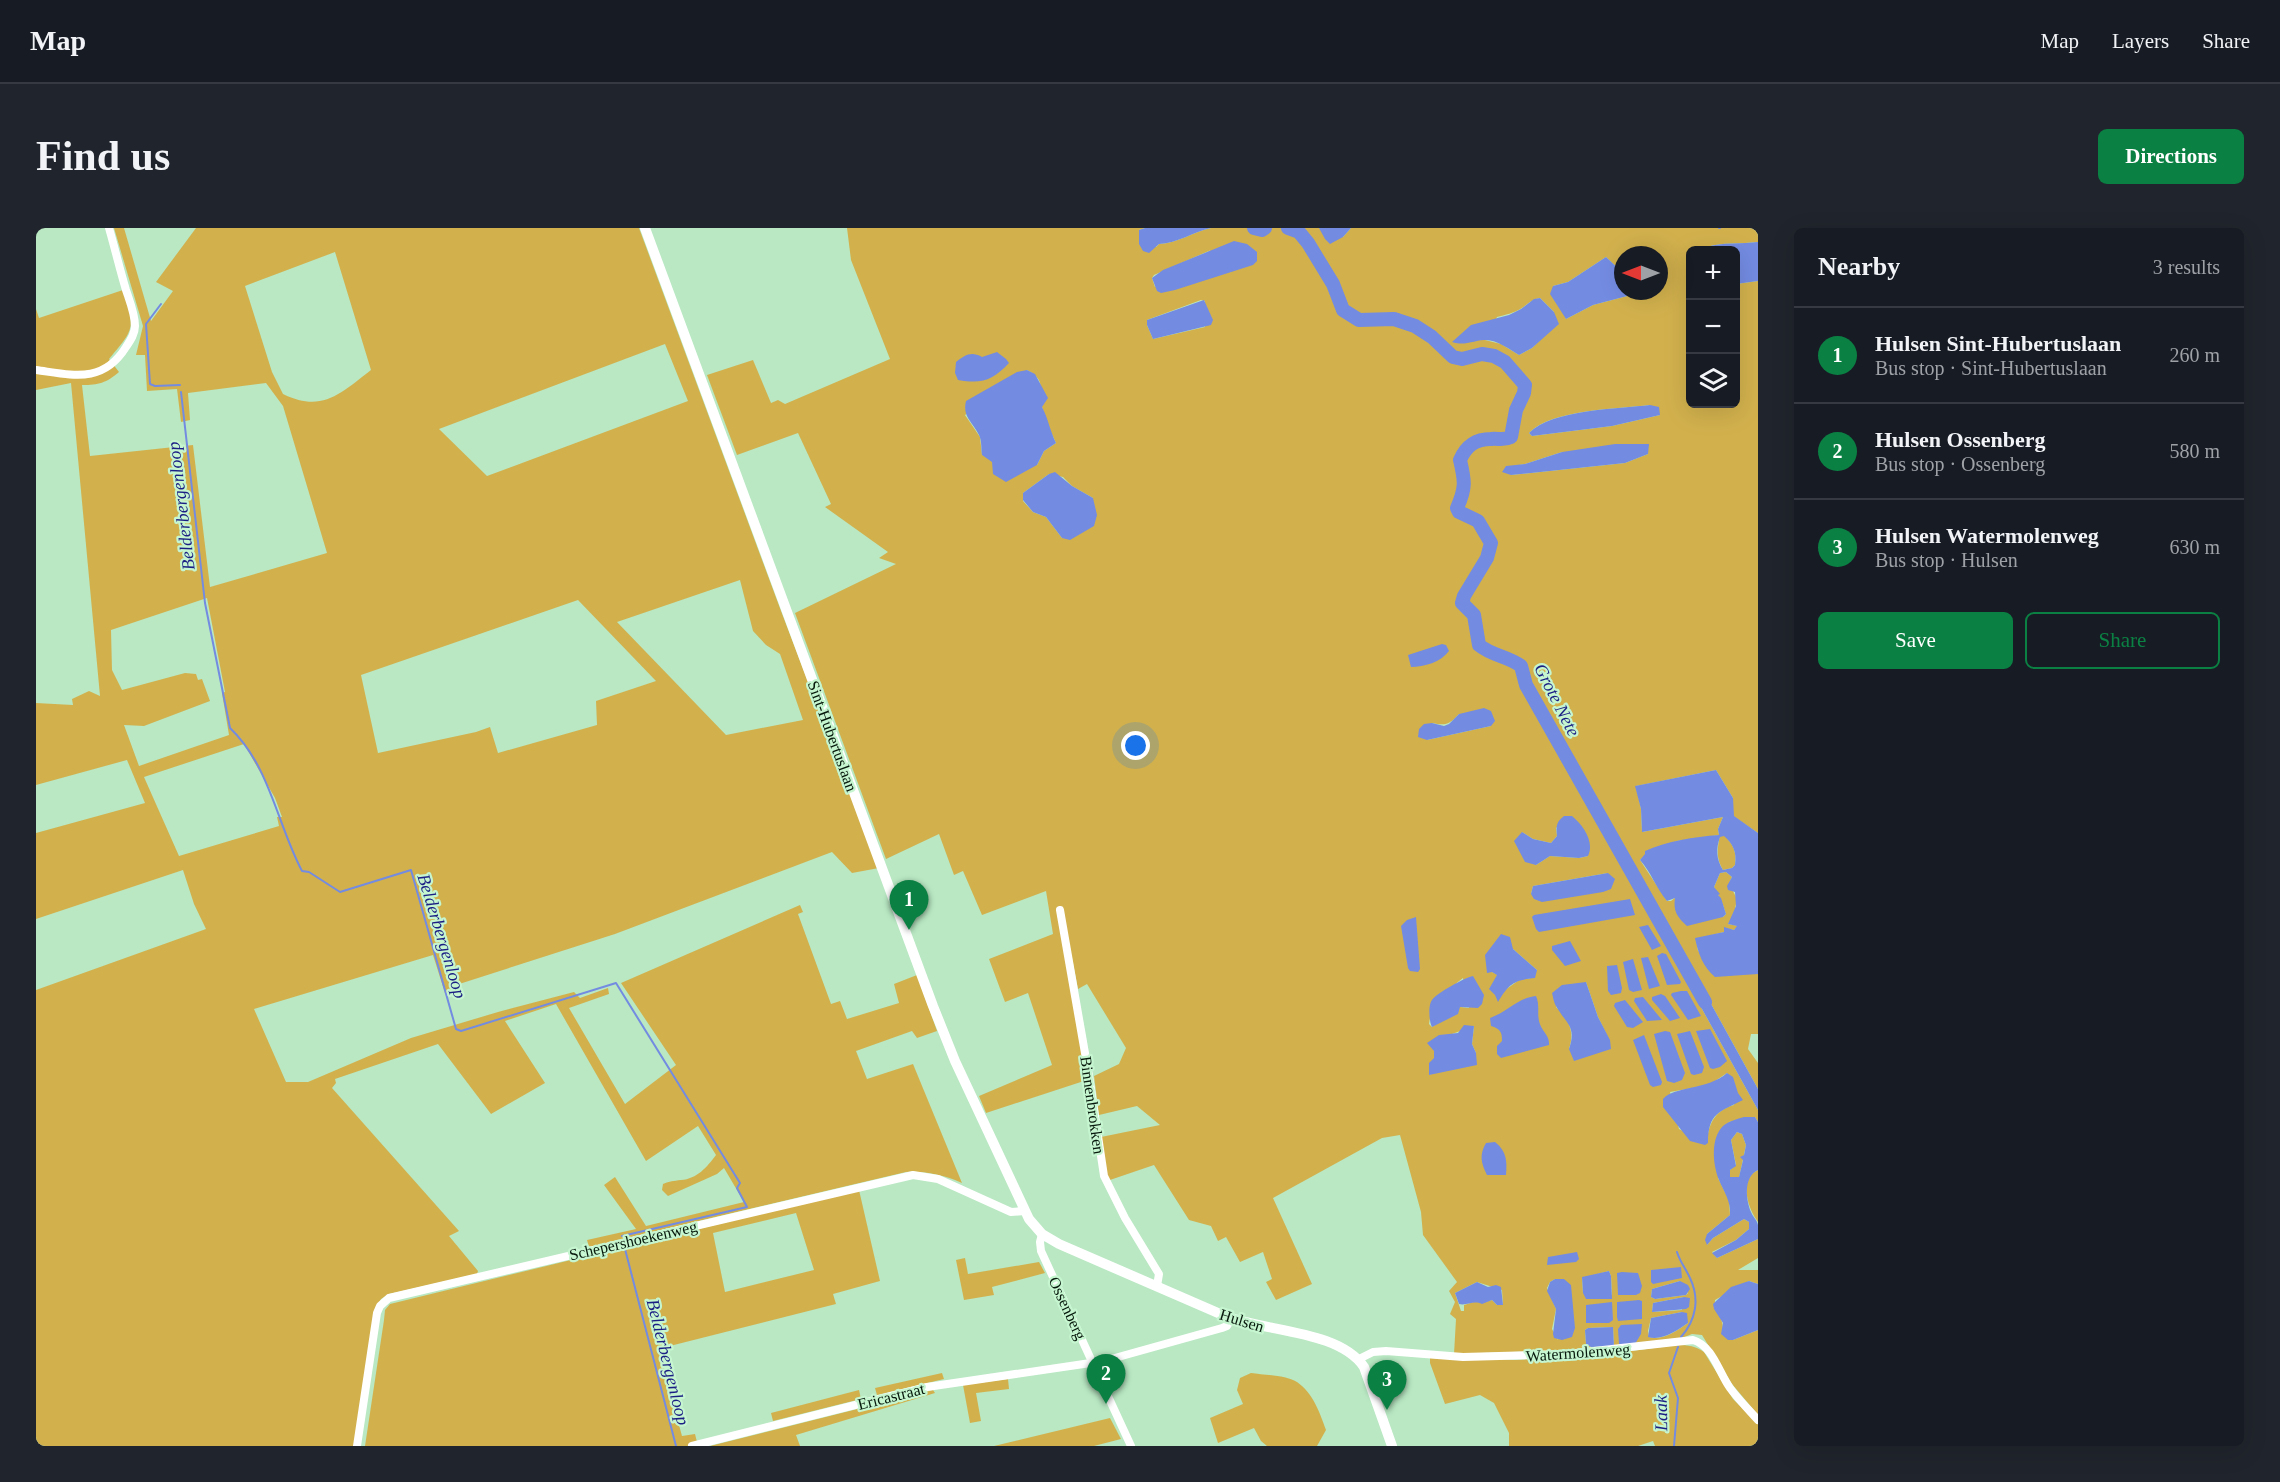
<!DOCTYPE html>
<html lang="en">
<head>
<meta charset="utf-8">
<style>
	:root { --surface:#171b24; --page:#20242c; --text:#f1f3f6; --muted:#9ea1a6; --line:#363941; --accent:#0b8043 }
	body { margin:0; font-family:"Times New Roman",serif; background:var(--page); color:var(--text) }
	.controls { position:absolute; right:18px; top:18px; display:grid; overflow:hidden; border-radius:9px; box-shadow:0 6px 24px #0002 }
	.controls button { width:54px; height:54px; display:grid; place-items:center; padding:0; border:0; border-bottom:2px solid var(--line); background:var(--surface); color:var(--text); font:30px sans-serif }
	.compass { position:absolute; left:1578px; top:18px; width:54px; height:54px; border-radius:50%; background:var(--surface); box-shadow:0 6px 24px #0002; rotate:270deg }
	.you { position:absolute; left:1100px; top:518px; width:21px; height:21px; margin:-15px; border:4px solid #fff; border-radius:50%; background:#1a73e8; box-shadow:0 0 0 9px #1a73e833 }
	.badge { display:grid; place-items:center; width:39px; height:39px; border-radius:50%; background:var(--accent); color:#fff; font-size:20px; font-weight:700 }
	.pin { position:absolute; translate:-50% -50px; filter:drop-shadow(0 2px 3px #0008) }
	.pin::after { content:''; position:absolute; top:32px; width:21px; height:18px; background:inherit; clip-path:polygon(0 0,100% 0,50% 100%) }
	.list { margin:0; padding:0; list-style:none }
	h2 { display:flex; justify-content:space-between; align-items:center; height:78px; margin:0; padding:0 24px; font-size:26px }
	h2 small { font-size:20px; font-weight:400; color:var(--muted) }
	.list li { display:grid; grid-template-columns:39px 1fr auto; gap:18px; align-items:center; box-sizing:border-box; height:96px; padding:0 24px; border-top:2px solid var(--line) }
	.list b { display:block; font-size:22px; white-space:nowrap }
	.list p { margin:0; font-size:20px; white-space:nowrap; color:var(--muted) }
	.list em { font-size:20px; font-style:normal; color:var(--muted) }
	.actions { display:flex; gap:12px; padding:18px 24px }
	.actions a { flex:1; padding:14px 0; border:2px solid var(--accent); border-radius:9px; text-align:center; font-size:21px; color:var(--accent) }
	.actions .main { background:var(--accent); color:#fff }
	.icon { flex:none; width:33px; height:33px; fill:none; stroke:currentColor; stroke-width:2; stroke-linecap:round; stroke-linejoin:round }
	.map { position:relative; flex:none; width:1722px; height:1218px; overflow:hidden; border-radius:9px }
	header { display:flex; align-items:center; gap:36px; box-sizing:border-box; height:84px; padding:0 30px; background:var(--surface); border-bottom:2px solid var(--line) }
	header strong { font-size:28px }
	nav { display:flex; gap:33px; margin-inline-start:auto; font-size:21px }
	.intro { display:flex; align-items:center; justify-content:space-between; box-sizing:border-box; height:144px; padding:0 36px }
	h1 { margin:0; font-size:42px }
	.button { padding:15px 27px; border-radius:9px; background:var(--accent); color:#fff; font-size:21px; font-weight:700 }
	main { display:flex; gap:36px; padding:0 36px }
	aside { flex:1; background:var(--surface); border-radius:9px; box-shadow:0 6px 24px #0002 }
	.map>svg:first-child { display:block }
</style>
</head>
<body>
<header>
<strong>Map</strong>
<nav><a>Map</a><a>Layers</a><a>Share</a></nav>
</header>
<div class="intro"><h1>Find us</h1><a class="button">Directions</a></div>
<main>
<div class="map">
<svg width="1722" height="1218" viewBox="0 0 1722 1218">
	<rect width="100%" height="100%" fill="#b9e8c3"/>
	<!-- green -->
	<g fill="#d2b14d" fill-rule="evenodd">
		<path d="M78,0h10l27,93 22,-30 -17,-9 40,-54h443l142,383 98,257 -27,5 -20,-21 -217,82 -162,52 1,6 -9,1 -12,-38 -179,54 32,73h22l103,-44 87,-26 76,-20 6,6 28,-10 1,6 -40,14 56,96 51,-39 -55,-82 179,-78 3,7 -5,2 33,90 9,-3 7,18 52,-16 -5,-19 23,-9 20,56 -20,7 -5,-7 -56,20 11,28 46,-15 49,119c-19,-8 -35,-12 -56,-11l-317,75 -2,-7 49,-11 -32,-44 11,-8 31,49 98,-24 -20,-34 -7,6 -49,22 -6,-6 1,-6c7,-3 10,-3 18,-4 16,-1 26,-13 35,-25l-18,-29 -52,35 -90,-157 -51,17 40,62 -54,31 -53,-70 -103,35 1,4 -4,5 127,143 -10,5 29,35 -1,3 -88,20 -8,5 -5,9 -22,138h-318v-456l170,-61 -12,-25 -11,-34 -147,49v-86l109,-30 -18,-43 -91,25v-82l37,2 -1,-6 17,-8 11,5 -29,-313 -35,7v-81l3,9 84,-28c12,39 12,38 -14,69l10,13c-13,11 -20,13 -37,13l8,71 103,-11 17,142 117,-34 -44,-147 -17,-23 -78,10 2,27 -9,2 -4,-33 -30,2 -2,-36h-9l7,-29zM299,24l36,118c-31,24 -49,43 -88,24l-11,-22 -27,-86zM629,116l23,57 -201,75 -48,-47zM704,352l13,51 13,14 14,9 23,66 -77,15 -109,-113zM171,370l18,94 -3,1 7,42 -90,31 -15,-41 20,1 66,-25 -8,-22 -4,1 -2,-6 -11,-1 -63,17 -10,-20 -1,-40zM542,372l78,81 -60,20 1,24 -99,28 -8,-26 -14,5 -98,21 -17,-78zM208,516l31,54 7,19h-5l2,9 -100,30 -35,-79z"/>
		<path d="M811,0h298l-6,2 17,17 3,-3c19,-1 34,-12 52,-16h108l24,9 8,-9h407v14c-16,2 -37,0 -51,5l-1,3h-16v154h46v-120l22,-3v552l-25,-17v-18l-17,-28 -80,16 5,23 1,23 81,-15 -5,12 1,6 -42,6 -31,13 -6,6 27,41h4l5,-4 47,20 3,-3 -3,-9 -9,-18 6,-14 6,-1 6,5 -3,6 8,16 -3,15 -6,10 10,2 -4,4 -10,-2v4l-28,7 2,12 60,23v60h-7l-3,15 10,14v26l-48,-87 -13,-15 -102,-180 40,81 123,222v12l-3,-5 -26,5 -11,56 11,22 1,15 -23,19v11l6,-7 31,-19 5,3v7l-13,11 -24,12 5,6 41,-19v19l-20,12h20v14l-9,-3 -34,19c-1,15 8,15 8,29l10,11 25,-10v85l-26,-31 -30,-49 -10,-1 -10,4 -88,11 -140,5 2,-35 -6,-5 5,-12 -6,-11 8,-9 -34,-47 -2,-23 -21,-77 -18,3 -109,60 39,86 -36,16 -10,-18 6,-3 -9,-27 -23,10 -14,-25 -8,4 -7,-15 -22,-6 -35,-55 -47,16 -6,-44 59,-12 -23,-19 -38,9 -5,-39 25,-12 7,-16 -39,-64 -9,5 -6,-31h-5l20,122 -101,33 -7,-17 73,-31 -24,-72 -23,9 -16,-43 64,-25 -7,-43 -64,24 -19,-44 -9,4 -15,-41 -53,25 -91,-246 101,-49 -17,-6 9,-6 -63,-45 6,-3 -33,-71 -61,22 -30,-80 46,-15 18,43 7,-3 7,4 105,-45 -39,-99zM1175,22l-56,37 -3,-9 2,-3zM1587,27h36v36h-24l-4,4 -38,10 -27,14 -13,-33 15,-4 38,-25 17,16zM1504,70l14,14 -12,26 -10,10 -13,7 -18,-11 -16,-4 12,-23c8,-2 17,-4 25,-9 6,-4 10,-9 18,-10zM1165,72l4,1v26l-52,12 -6,-14v-5zM991,142c21,11 10,19 15,37 4,12 8,24 14,36l-12,8 -7,14 -55,-10 -2,-18 -15,-22zM1614,177l10,10 -48,11 -80,10 -3,-3c23,-24 89,-24 121,-28zM1526,224l86,2 -23,9 -114,12 -4,-8 18,-3zM1013,246l14,3 9,9 21,12 -31,40 -16,-21 -13,-5 -10,-11v-8zM1423,486l32,12 -64,14 5,-17c14,3 18,1 27,-9zM1520,599l32,29 -9,2 -29,-2 -14,9 -14,-33 11,7 18,4 6,-7zM1572,645l-77,21 2,-8zM1477,721l24,21 -8,9 -7,-1 -17,12 -10,-9 3,-6 -6,-3zM1427,750l6,30 -9,-1 -28,20 -3,-3c2,-20 19,-34 34,-46zM1550,754l12,35 8,16 -37,16c6,-18 0,-29 -13,-42zM1438,798l-2,18 4,9 -47,22 6,-17 -1,-7 18,-17zM1691,845c9,12 12,17 7,32 -19,5 -26,19 -27,38l-28,-14 -9,-37 39,-7zM1573,1043l2,5 1,19 -29,-2 -1,-15zM1519,1051l3,61 -6,-11 4,-20 -9,-21 3,-6zM1644,1053l8,12 -2,2 -31,4 -4,-2 1,-8zM1441,1054l25,8 1,15h-6l-5,-5 -10,3 -5,-2 -13,4v6h-3l-6,-18zM1648,1069l-2,13 -30,2 1,-9zM1646,1084l6,11c-12,8 -25,18 -39,14l-1,-6 3,-13zM1577,1099l1,19 -23,1 -5,-3 -1,-14 3,-2z"/>
		<path d="M1688,607c9,9 13,17 11,30l-3,3 -9,2c-7,-11 -6,-22 -3,-34z"/>
		<polygon points="1701,904 1706,906 1710,917 1703,950 1694,949 1694,942 1700,937 1695,912"/>
		<path d="M1722,942v52c-10,-13 -20,-43 0,-52z"/>
		<path d="M823,962l21,91 -47,13 3,10 -178,45 24,87 13,-2 3,12h-333l19,-126 1,-10 5,-6zM760,985l18,57 -89,22 -12,-59z"/>
		<polygon points="929,1030 932,1046 1003,1034 1009,1045 956,1059 958,1067 928,1072 920,1032"/>
		<path d="M1641,1117c11,0 19,1 27,7l29,47 25,25v22h-103l-2,-5 -15,5h-129v-13l-15,-30 -14,-8 -35,9 -15,-41v-6l85,3 71,-3z"/>
		<polygon points="906,1145 908,1151 841,1167 839,1160"/>
		<path d="M1215,1145c13,2 34,2 46,9 16,11 23,31 29,48l-9,16h-50l-6,-5 -7,-13 -36,15 -8,-25 33,-14 -6,-14 3,-12z"/>
		<polygon points="972,1151 973,1161 940,1165 945,1193 934,1195 927,1157"/>
		<polygon points="823,1162 825,1171 737,1193 735,1185"/>
		<polygon points="897,1162 899,1165 760,1207 764,1218 674,1218"/>
		<polygon points="1074,1190 1085,1211 1058,1218 958,1218"/>
	</g>
	<!-- water -->
	<g fill="#738be1" fill-rule="evenodd">
		<path d="M1109,0h66c-18,4 -33,15 -52,16l-10,9 -6,-2 -4,-7v-14z"/>
		<polygon points="1283,0 1315,0 1307,9 1294,16 1289,11"/>
		<polygon points="1198,13 1211,16 1221,24 1221,33 1217,37 1139,62 1125,65 1121,63 1116,50 1127,42"/>
		<path d="M1722,14v39l-22,3v-34h-30l1,-3c14,-5 35,-3 51,-5z"/>
		<polygon points="1570,29 1587,45 1587,63 1599,63 1595,67 1557,77 1530,91 1514,66 1517,58 1532,54"/>
		<path d="M1504,70l14,14 5,12 -27,24 -13,7c-10,-6 -23,-16 -35,-15 -12,1 -19,6 -32,2l19,-17 38,-10 12,-6 13,-10z"/>
		<polygon points="1168,72 1177,92 1175,97 1117,111 1111,97 1111,92"/>
		<path d="M961,124l9,7 3,4c-17,18 -27,21 -51,17l-3,-7 1,-11c9,-7 15,-11 26,-5z"/>
		<path d="M991,142l8,4 13,24 -6,9c6,11 8,24 14,36l-12,8 -7,14 -31,17 -13,-8 -1,-12 -10,-7c-1,-6 0,-14 -3,-20 -6,-13 -17,-18 -13,-34l51,-29z"/>
		<path d="M1614,177l9,2 1,8 -48,11 -80,10 -3,-3c24,-24 89,-24 121,-28z"/>
		<polygon points="1579,216 1613,216 1612,226 1589,235 1475,247 1466,244 1470,238 1489,236 1526,224"/>
		<polygon points="1019,244 1036,258 1057,270 1061,287 1058,298 1034,312 1026,310 1010,289 997,284 987,272 987,265 1013,246"/>
		<path d="M1406,416l4,1 3,6c-8,11 -25,16 -38,16l-3,-12z"/>
		<polygon points="1448,480 1455,483 1459,493 1455,498 1391,512 1382,509 1383,501 1388,496 1396,495 1408,498 1413,496 1423,486"/>
		<path d="M1680,542l17,28 1,18 24,17v141l-43,3c-12,-10 -17,-24 -20,-39l29,-6v-5l10,3 3,-4 -9,-2 8,-18 -1,-14 -7,-2 -1,-4 5,-9 -6,-5 -6,1 -6,14 6,7 -2,1 3,3 5,16 -3,3 -36,9c-10,-9 -14,-15 -12,-28l-8,3c-11,-13 -16,-29 -27,-41l5,-6v-3c23,-10 48,-14 74,-16l-1,-6 5,-12 -81,15 -1,-23 -6,-23zM1688,608c9,8 13,16 11,29l-3,3 -9,2c-7,-11 -7,-22 -3,-33z"/>
		<polygon points="1551,563 1661,759 1674,774 1722,861 1722,882 1599,660"/>
		<path d="M1528,588h8c11,9 23,26 16,40l-9,2 -29,-2 -14,9 -11,-3 -11,-21 8,-9 11,7 18,4 6,-7c-1,-9 -1,-14 7,-20z"/>
		<polygon points="1572,645 1579,651 1575,661 1567,664 1506,674 1498,671 1495,666 1497,658"/>
		<polygon points="1594,671 1599,687 1503,704 1500,701 1496,689 1498,687"/>
		<polygon points="1380,689 1384,741 1382,744 1374,743 1372,740 1365,698 1371,692"/>
		<polygon points="1612,697 1625,718 1616,722 1603,699"/>
		<path d="M1465,706l9,3 3,12 24,21 -2,8c-20,2 -26,5 -37,24l-3,-7 -6,-6 8,-14 -5,-3 -5,1 -2,-18z"/>
		<polygon points="1534,713 1545,733 1529,738 1516,722 1516,718"/>
		<polygon points="1626,725 1630,726 1645,754 1644,756 1631,757 1621,728"/>
		<polygon points="1612,729 1624,758 1613,761 1605,730"/>
		<polygon points="1597,731 1606,762 1597,764 1593,762 1587,734"/>
		<polygon points="1581,737 1586,760 1585,765 1575,767 1572,763 1571,738"/>
		<path d="M1437,748l11,19 -2,9 -4,4 -18,-1 -2,7 -26,13c-3,-5 -4,-22 0,-27 5,-7 32,-22 41,-24z"/>
		<path d="M1550,754l12,35 12,23 1,9 -37,12 -5,-12c8,-23 -3,-25 -13,-43 -2,-3 -3,-9 -4,-13l10,-8z"/>
		<polygon points="1645,763 1651,763 1665,788 1652,792 1635,767 1636,765"/>
		<polygon points="1625,766 1629,768 1644,790 1634,793 1616,772 1616,769"/>
		<path d="M1500,768c4,9 1,16 3,25 2,10 11,14 10,24l-48,13 -4,-4v-8l5,-5c0,-10 -2,-12 -11,-15l-1,-8c18,-6 27,-20 46,-22z"/>
		<polygon points="1607,769 1626,792 1611,793 1598,773 1599,770"/>
		<polygon points="1589,772 1607,794 1597,800 1591,799 1578,778 1579,775"/>
		<polygon points="1428,797 1438,798 1436,816 1440,825 1441,837 1393,847 1393,835 1398,830 1398,823 1391,815 1403,807 1422,805"/>
		<polygon points="1674,801 1691,833 1684,839 1677,841 1674,840 1660,803"/>
		<polygon points="1629,803 1634,804 1649,845 1646,852 1638,855 1631,853 1618,806"/>
		<polygon points="1654,803 1668,839 1666,845 1658,847 1655,846 1641,806"/>
		<polygon points="1608,807 1626,854 1625,857 1617,859 1614,857 1597,812"/>
		<path d="M1691,845l6,4 5,16 5,7c-23,12 -35,12 -35,43l-3,2 -15,-4 -27,-34v-8c11,-13 45,-9 64,-26z"/>
		<path d="M1708,889h11l3,5v48c-15,7 -12,30 -7,42 2,5 6,8 7,13 0,4 0,9 0,14l-41,19 -5,-5 24,-13 13,-11v-7l-5,-3 -31,19 -6,7 -2,-5 2,-6 23,-19c1,-14 -6,-23 -11,-35 -6,-15 -9,-41 4,-54 6,-5 14,-7 21,-9zM1701,904l5,2 4,11 -2,10 -4,2 3,3 -4,17h-9v-7l6,-4 -5,-26z"/>
		<path d="M1459,914c12,9 12,20 11,33h-19c-6,-12 -8,-20 -1,-32z"/>
		<polygon points="1541,1024 1543,1031 1540,1034 1511,1037 1512,1029"/>
		<polygon points="1645,1039 1646,1050 1617,1056 1615,1054 1615,1042"/>
		<polygon points="1573,1043 1575,1048 1576,1071 1550,1071 1547,1065 1546,1049"/>
		<polygon points="1586,1044 1602,1045 1606,1058 1604,1065 1600,1067 1582,1067 1581,1045"/>
		<polygon points="1519,1051 1528,1051 1535,1057 1539,1100 1536,1109 1526,1112 1518,1110 1517,1106 1520,1081 1511,1063 1514,1054"/>
		<polygon points="1644,1053 1652,1057 1654,1061 1650,1067 1619,1071 1615,1069 1616,1061"/>
		<polygon points="1713,1053 1722,1056 1722,1102 1697,1112 1692,1112 1685,1106 1687,1095 1678,1081 1677,1076 1695,1059"/>
		<path d="M1441,1054l11,5 8,-2 5,2 2,18h-6l-5,-5 -10,4c-9,-4 -15,2 -23,0l-4,-11z"/>
		<polygon points="1648,1069 1654,1070 1653,1079 1650,1081 1616,1084 1617,1075"/>
		<polygon points="1603,1072 1606,1073 1606,1091 1582,1093 1581,1089 1581,1074"/>
		<polygon points="1576,1074 1577,1092 1573,1095 1550,1095 1550,1077"/>
		<path d="M1646,1084l5,1 1,10c-12,8 -26,18 -40,14l3,-19z"/>
		<polygon points="1606,1096 1605,1106 1599,1116 1583,1116 1582,1101 1585,1097"/>
		<polygon points="1577,1099 1578,1118 1555,1119 1550,1116 1549,1102 1552,1100"/>
	</g>
	<g fill="none" stroke-linecap="round" stroke-linejoin="round">
		<!-- stream -->
		<g stroke="#738be1" stroke-width="2">
			<polyline points="1683,0 1684,0"/>
			<polyline points="125,76 110,96 114,156 119,158 144,157"/>
			<path d="M145,164l24,211 25,125c40,38 47,96 72,143l7,1 31,20 71,-22 45,159 5,2 155,-48 124,200 -3,5 10,19 -125,29"/>
			<polyline points="589,1021 640,1218"/>
			<path d="M1641,1024c3,10 9,17 13,26 10,21 6,42 -9,59"/>
			<polyline points="1638,1218 1642,1170 1633,1145 1642,1119"/>
		</g>
		<!-- river -->
		<g stroke="#738be1" stroke-width="14">
			<polyline points="1218,0 1226,2 1229,0"/>
			<path d="M1252,0l11,4 9,11 25,41 10,26 16,10 35,-1 21,7 17,11 21,20 9,2 20,-5 12,2 11,6 20,23 -1,8 -8,17 -5,27c-8,4 -12,1 -20,2 -16,0 -25,7 -31,21 5,21 6,28 -3,48l2,4 19,9 13,22 -4,15 -23,38 -2,7 12,12 5,30c13,11 29,11 42,21l5,19 179,317"/>
		</g>
		<!-- street -->
		<g stroke="#fff" stroke-width="8">
			<path d="M0,142c37,5 67,14 90,-23 4,-6 9,-13 9,-21 0,-12 -5,-24 -9,-36 -6,-20 -11,-41 -17,-62"/>
			<polyline points="1024,682 1053,848 1068,948 1089,990 1123,1046 1121,1058"/>
			<polyline points="1006,1006 1004,1014 1005,1023 1095,1218"/>
			<path d="M1323,1131l14,-7 13,-1 77,6 104,-3 126,-14c20,6 26,33 37,48 8,11 19,22 28,32"/>
			<polyline points="321,1218 341,1085 344,1078 353,1070 877,947 902,951 975,984 988,983"/>
			<polyline points="656,1218 891,1159 1068,1133 1186,1100 1191,1098 1196,1090"/>
		</g>
		<!-- secondary -->
		<path stroke="#fff" stroke-width="10" d="M609,0l288,778 22,55 74,158 13,15 17,10 166,72c41,16 114,14 139,51l28,79"/>
	</g>
	<g text-anchor="middle" stroke-width="4.5" stroke-linejoin="round" paint-order="stroke">
		<!-- street labels -->
		<g font-size="16" fill="#07190c" stroke="#c6f6d0">
			<text transform="translate(797 508) rotate(70)" y="6">Sint-Hubertuslaan</text>
			<text transform="translate(1057 877) rotate(82)" y="6">Binnenbrokken</text>
			<text transform="translate(597 1012) rotate(-13)" y="6">Schepershoekenweg</text>
			<text transform="translate(1032 1080) rotate(65)" y="6">Ossenberg</text>
			<text transform="translate(1206 1092) rotate(17)" y="6">Hulsen</text>
			<text transform="translate(1542 1124) rotate(-4)" y="6">Watermolenweg</text>
			<text transform="translate(855 1168) rotate(-14)" y="6">Ericastraat</text>
		</g>
		<!-- water labels -->
		<g font-size="18" font-style="italic" fill="#1b1f84" stroke="#c6f6d0">
			<text transform="translate(145 278) rotate(-97)" y="6">Belderbergenloop</text>
			<text transform="translate(1521 472) rotate(63)" y="6">Grote Nete</text>
			<text transform="translate(406 708) rotate(73)" y="6">Belderbergenloop</text>
			<text transform="translate(632 1134) rotate(76)" y="6">Belderbergenloop</text>
			<text transform="translate(1625 1185) rotate(-91)" y="6">Laak</text>
		</g>
	</g>
</svg>
<div class="controls">
<button>+</button>
<button>−</button>
<button><svg class="icon" aria-label="layers" viewBox="0 0 24 24"><path d="M12 4l9 5-9 5-9-5zM3 14l9 5 9-5"/></svg></button>
</div>
<svg class="compass" viewBox="-18 -18 36 36"><path d="M0-13l5 13h-10z" fill="#e53935"/><path d="M0 13l5-13h-10z" fill="#9ea1a6"/></svg>
<div class="you"></div>
<div class="pin badge" style="left:873px;top:702px">1</div>
<div class="pin badge" style="left:1070px;top:1176px">2</div>
<div class="pin badge" style="left:1351px;top:1182px">3</div>
</div>
<aside>
<h2>Nearby<small>3 results</small></h2>
<ul class="list">
<li><span class="badge">1</span><div><b>Hulsen Sint-Hubertuslaan</b><p>Bus stop · Sint-Hubertuslaan</p></div><em>260 m</em></li>
<li><span class="badge">2</span><div><b>Hulsen Ossenberg</b><p>Bus stop · Ossenberg</p></div><em>580 m</em></li>
<li><span class="badge">3</span><div><b>Hulsen Watermolenweg</b><p>Bus stop · Hulsen</p></div><em>630 m</em></li>
</ul>
<div class="actions"><a class="main">Save</a><a>Share</a></div>
</aside>
</main>
</body>
</html>
